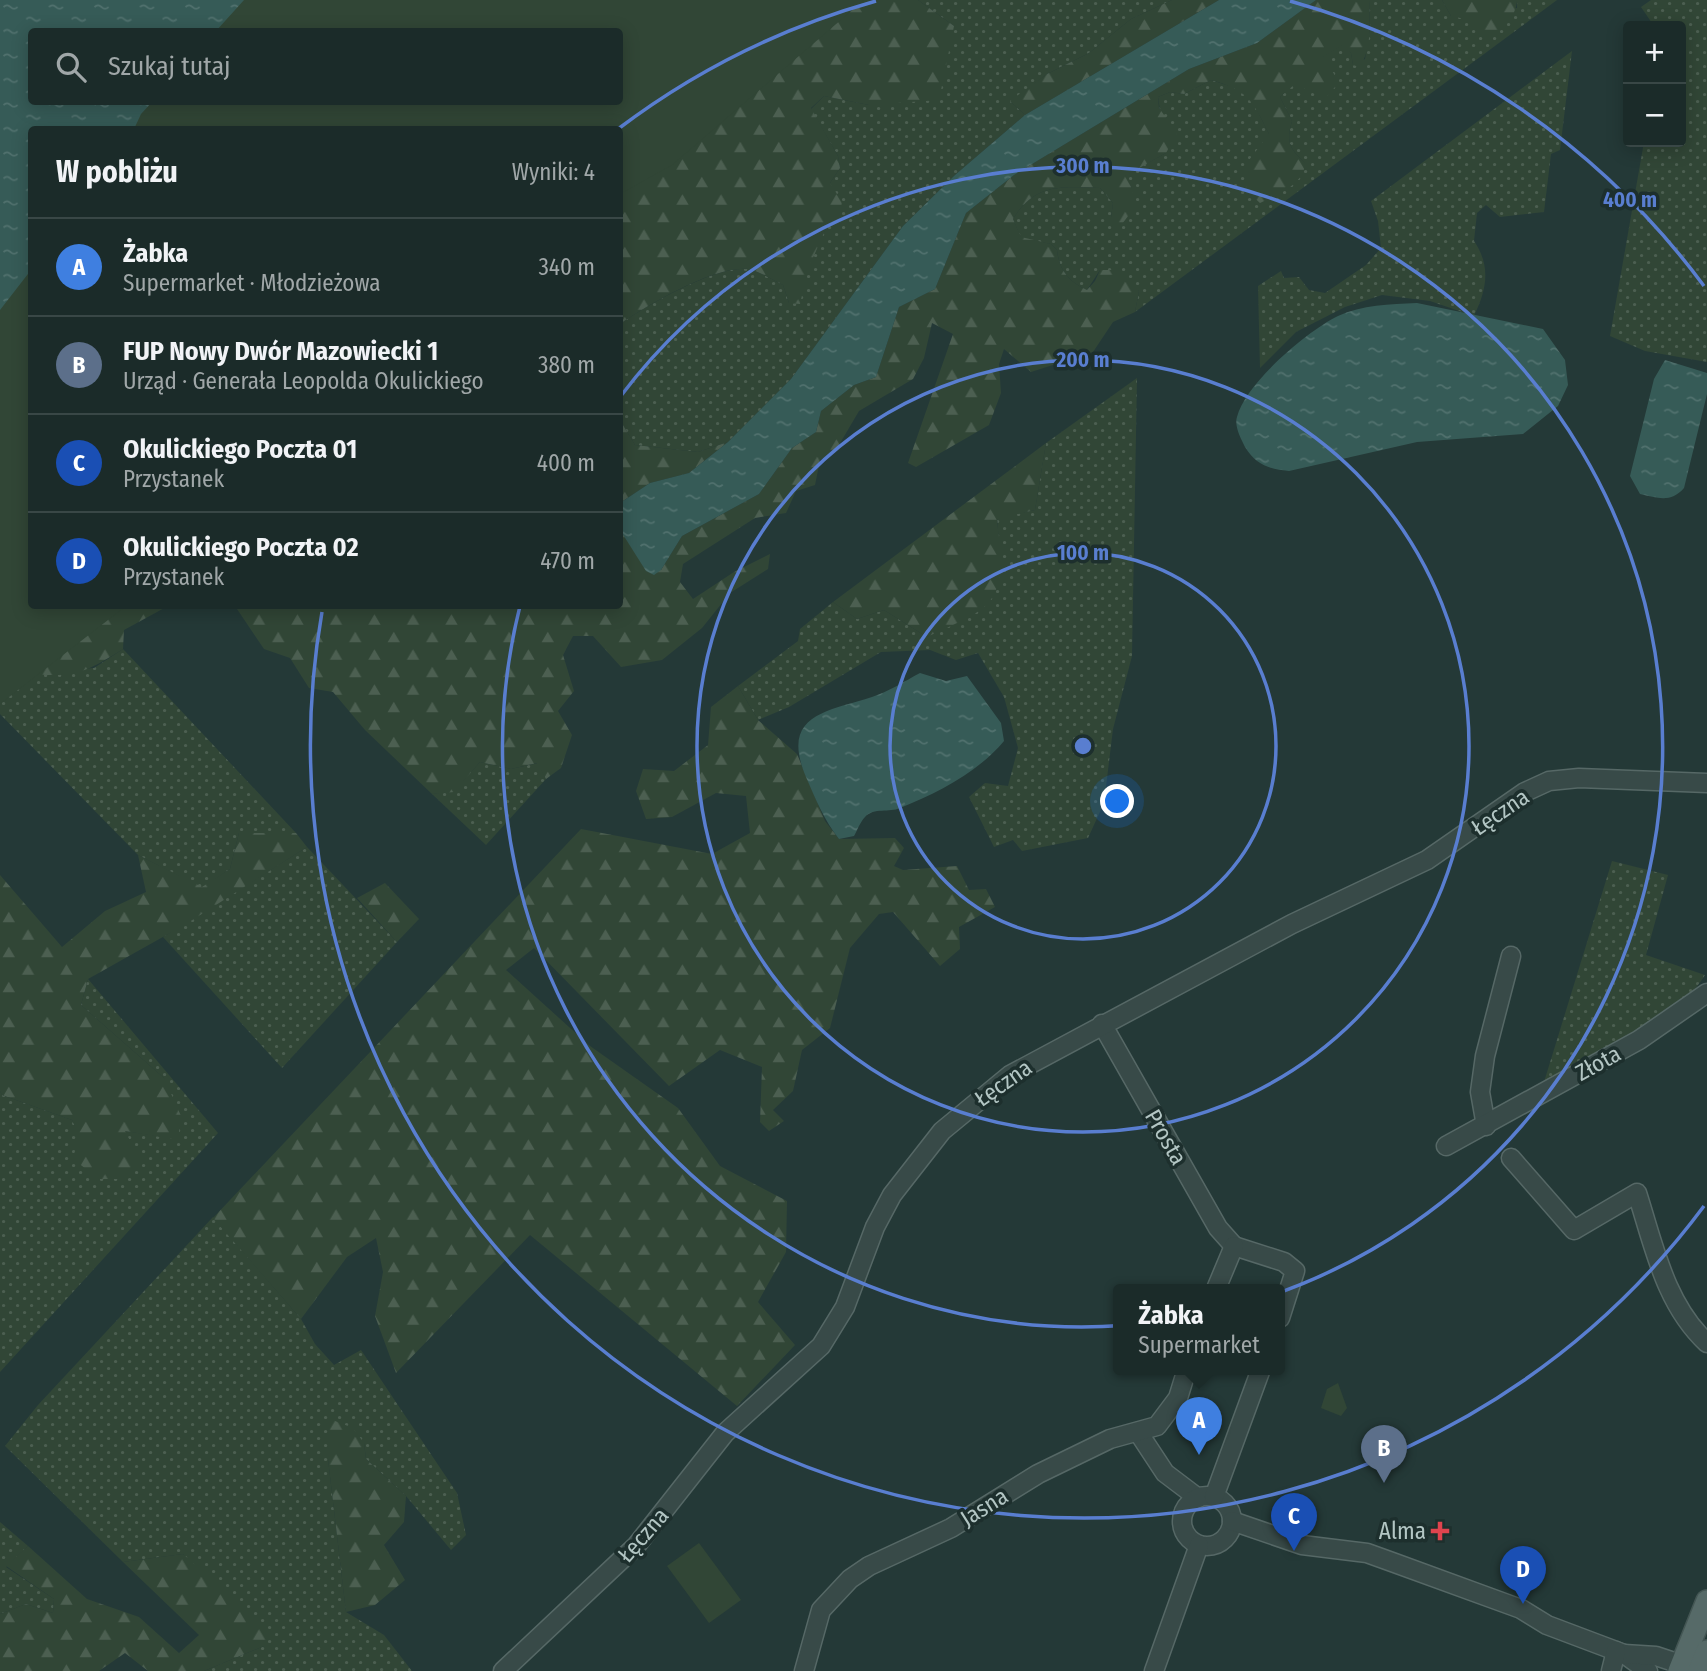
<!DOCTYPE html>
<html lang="pl">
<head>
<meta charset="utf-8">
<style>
	:root { --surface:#1b2b29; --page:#243331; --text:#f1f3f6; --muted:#a0a7a8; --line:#394746; --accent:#ea580c }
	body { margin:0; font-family:"Fira Sans Condensed",sans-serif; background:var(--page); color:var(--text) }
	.controls { position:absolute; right:21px; top:21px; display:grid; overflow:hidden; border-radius:7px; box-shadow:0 4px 18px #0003 }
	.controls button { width:63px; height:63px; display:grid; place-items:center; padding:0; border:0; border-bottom:2px solid var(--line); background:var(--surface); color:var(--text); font:35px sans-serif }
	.you { position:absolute; left:1118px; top:802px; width:24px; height:24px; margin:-18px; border:5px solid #fff; border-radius:50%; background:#1a73e8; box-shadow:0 0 0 10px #1a73e833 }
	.badge { display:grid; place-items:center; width:46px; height:46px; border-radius:50%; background:var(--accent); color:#fff; font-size:23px; font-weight:700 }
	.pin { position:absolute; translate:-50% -58px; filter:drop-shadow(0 2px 4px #0008) }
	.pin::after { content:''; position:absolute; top:37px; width:24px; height:21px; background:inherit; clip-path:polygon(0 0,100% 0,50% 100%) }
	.popup { position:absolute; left:1113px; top:1284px; width:172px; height:91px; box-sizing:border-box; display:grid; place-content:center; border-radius:7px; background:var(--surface); filter:drop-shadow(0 2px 5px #0005); font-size:23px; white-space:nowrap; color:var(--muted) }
	.popup b { font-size:26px; color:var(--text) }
	.popup::after { content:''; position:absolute; left:50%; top:100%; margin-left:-14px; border:14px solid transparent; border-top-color:var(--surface) }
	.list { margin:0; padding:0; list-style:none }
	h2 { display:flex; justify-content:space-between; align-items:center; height:91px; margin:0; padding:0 28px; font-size:30px }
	h2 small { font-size:23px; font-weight:400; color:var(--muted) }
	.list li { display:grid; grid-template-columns:46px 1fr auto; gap:21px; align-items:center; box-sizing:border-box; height:98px; padding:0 28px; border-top:2px solid var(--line) }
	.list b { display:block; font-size:26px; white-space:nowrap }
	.list p { margin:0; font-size:23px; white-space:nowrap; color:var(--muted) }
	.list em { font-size:23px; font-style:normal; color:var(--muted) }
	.icon { flex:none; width:38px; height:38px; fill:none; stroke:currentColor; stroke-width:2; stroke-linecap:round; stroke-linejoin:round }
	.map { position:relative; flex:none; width:1707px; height:1671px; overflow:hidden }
	.search { position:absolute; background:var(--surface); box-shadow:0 4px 18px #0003; left:28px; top:28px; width:595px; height:77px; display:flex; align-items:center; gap:18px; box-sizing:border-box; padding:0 24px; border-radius:7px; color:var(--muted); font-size:26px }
	.panel { position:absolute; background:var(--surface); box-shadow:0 4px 18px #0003; left:28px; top:126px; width:595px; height:483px; border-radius:7px }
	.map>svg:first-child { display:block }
</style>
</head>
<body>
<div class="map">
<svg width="1707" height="1671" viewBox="0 0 1707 1671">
	<defs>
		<pattern id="grass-dots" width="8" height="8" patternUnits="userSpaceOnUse" patternTransform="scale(1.75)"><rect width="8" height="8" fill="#314636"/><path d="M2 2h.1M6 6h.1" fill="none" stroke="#4c5f51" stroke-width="1.8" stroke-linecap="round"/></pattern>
		<pattern id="forest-firs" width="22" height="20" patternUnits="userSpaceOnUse" patternTransform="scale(1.75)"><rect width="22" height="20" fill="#314636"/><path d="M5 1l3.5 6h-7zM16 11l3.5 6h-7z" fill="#4c5f51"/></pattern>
		<pattern id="water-ripples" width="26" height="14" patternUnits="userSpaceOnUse" patternTransform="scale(1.75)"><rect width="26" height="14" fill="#365b57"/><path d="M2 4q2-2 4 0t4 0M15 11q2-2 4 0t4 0" fill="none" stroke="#51716e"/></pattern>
	</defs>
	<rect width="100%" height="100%" fill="#243937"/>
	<!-- grass -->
	<g fill="url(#grass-dots)">
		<path d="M918,0h254l-41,19 -42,34 -42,21 -36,28 14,13 -70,60 -52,51 -112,153 -63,63 -30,10 -63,-7 -15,-25v-96c28,-19 94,-58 128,-55 11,2 25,11 35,16l6,18 38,-77 3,-43 10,-15 -2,-12 -27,-47 13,-13 45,9 85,-79z"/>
		<path d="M1369,0h73l9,16 66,-8v-8h40l-422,312 4,-21 -39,-21 -13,20c-18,-8 -28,-20 -30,-40l-6,-6 -30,-6 -8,-19c23,-37 49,-32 87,-31l13,15 -2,15 21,-30 -8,-12 42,-23 -8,-56 12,-5 14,2 27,-14 25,8 16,12 17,34 36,29c-16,-15 -19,-21 -13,-42l-12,-24 42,-40 22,-13 7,9 2,12 12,-6 5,-31z"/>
		<polygon points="1651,0 1707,0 1707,362 1645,351 1610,336 1644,142 1681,142 1681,26 1654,26 1641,7"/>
		<path d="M1572,51l-12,99 -9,4 -7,58 -44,5 -14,-12 -9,8 -3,28c17,25 13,48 0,75l-44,-15 -48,-6 -37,12 -49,25 -36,36 -2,-82 23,-15 3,7 15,-1 10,13 16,3 41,-28 15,-17 -3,-27 -7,-20z"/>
		<path d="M1137,378l-5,278 -19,73 -9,74 -16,35 -66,13 -9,-11 -19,7 -25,-50 16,-14 23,3 10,-38 -14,-51 -26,-44 -22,7 -26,-10 -49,2 -92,55 -31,13 -20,-34 60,-45 2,-12 33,-27 24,17 27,-9 43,27c72,-35 77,-38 70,-119l38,-8 11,-67z"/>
		<polygon points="123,649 296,833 239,833 230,869 202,888 138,855 0,714 0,690 24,673 94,668"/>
		<polygon points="480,762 511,769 538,763 546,779 486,845 432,794 454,791"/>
		<polygon points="307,847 397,942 282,1068 163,937"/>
		<path d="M1612,861l56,14 -22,80 59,20c-33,53 -107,79 -161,107z"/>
		<polygon points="88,979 218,1133 0,1372 0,1091 2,1095 72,1120 80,1135 125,1131 178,1139 164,1078 81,1005"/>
		<polygon points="213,1217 301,1319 315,1344 334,1365 361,1350 457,1493 466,1535 451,1550 406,1496 366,1459 364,1443 328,1459 346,1612 384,1635 412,1671 204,1671 264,1646 183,1554 123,1562 5,1446 38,1405"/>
		<polygon points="0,1522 28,1546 6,1567 54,1599 53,1613 26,1604 0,1614"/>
	</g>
	<!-- forest -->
	<g fill="url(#forest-firs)">
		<path d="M244,0h674l36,26 -15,74 -70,5 -45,-9 -13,12 27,48 2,12 -10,15 12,19 -4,20 -11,4 -19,43 -8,35 -11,-1 -6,-18c-10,-5 -24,-14 -35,-16 -35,-3 -100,36 -128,55v-194h-485l485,-28v-70z"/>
		<polygon points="1172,0 1219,0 1025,115 1010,101 1047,74 1089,53 1131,19"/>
		<path d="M1316,0h53c1,22 3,47 -9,67l-7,-2 -2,-12 -8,-8 -20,12 11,17 1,13 -10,12 -30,-15 -15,13 12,24c-6,21 -3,27 13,42 -1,22 -27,31 -45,40l-13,-12 -1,-27 23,-30c-17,-34 -20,-43 -58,-54l-27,14 -14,-2 -12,5 1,11 18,25 -11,20 -41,23 7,12 3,19 -13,17 -8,1 -3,-7 2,-15 -13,-15c-38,-1 -64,-6 -87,31l8,18 30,7 6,6c2,20 12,32 30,40l8,-9 5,-11h14l25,21 -4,21 -22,10 -20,30 -62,20 -27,-23 -5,15 2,29 -12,32 -73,42 -8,-4 45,-129 -21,-11 -8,35 -11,21 -54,32 -23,39 -16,10 -5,25 -19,6 -10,22 -31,5 -72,46 -3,18 13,17 41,-27 36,-18 -2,15 -38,24 -28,35 -40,32 -41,7 -28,-31h-20l-10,19 11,36 -16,20 14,24 -11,33 -15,11 -9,-16 -26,6 -31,-7 -26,30 -22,2 -67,-64 -32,-38 -24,-4 -19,-30 -26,-9 -29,-43h385v-78l41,42 21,-34 77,-42 33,-46 24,-16 5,-21 33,-26 22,-8 23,-70 36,-18 31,-76 48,-38 175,-106 68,-26z"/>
		<path d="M1442,0h75c0,16 -18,34 -31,39l-17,-19 -18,-4z"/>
		<polygon points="620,420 635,445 698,452 728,442 689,473 650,483 620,503"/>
		<path d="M1046,443l-11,67 -38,9c2,25 10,59 -7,82 -10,14 -47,28 -63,36l-43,-27 -27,9 -24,-17z"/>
		<path d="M32,606h136l-44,24 -1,19c-41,26 -51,29 -99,24z"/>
		<polygon points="738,686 758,720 797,754 825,821 839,839 895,838 904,848 894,866 903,870 957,866 969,890 986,889 995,907 959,927 960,949 940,966 893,912 879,914 850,948 830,1028 802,1050 793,1091 773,1110 784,1121 769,1131 760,1122 762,1067 720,1050 669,1086 534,948 506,970 590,1046 678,1108 720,1166 787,1201 786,1252 758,1302 795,1345 737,1406 530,1235 396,1373 375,1316 383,1272 376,1238 347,1257 301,1319 213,1218 581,829 712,854 750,833 746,796 716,793 672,817 646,819 636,791 643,769 674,771 708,745 711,707"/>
		<polygon points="239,833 296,833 307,847 186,924 88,979 81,1005 164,1078 181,1116 178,1140 125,1131 142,1164 126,1179 99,1179 73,1159 79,1135 72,1120 2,1095 0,1091 0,875 62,947 105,911 146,892 138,855 202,887 230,869"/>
		<polygon points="385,883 419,919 397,942 357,898"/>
		<polygon points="330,1419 353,1428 364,1443 366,1459 406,1496 404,1522 384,1545 405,1580 375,1605 346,1612 328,1459"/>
		<polygon points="28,1546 87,1599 139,1617 179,1653 199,1635 123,1562 183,1554 273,1633 264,1646 204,1671 148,1671 125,1653 99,1671 0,1671 0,1614 26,1604 53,1613 54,1599 6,1566"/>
	</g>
	<!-- park -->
	<g fill="#314636" fill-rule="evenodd">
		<path d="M0,0h864l-192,165 -52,29v-64h-588v476h94l-126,98zM32,32h588v70h-588z"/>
		<polygon points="1338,1383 1347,1408 1341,1416 1321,1408 1327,1389"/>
		<polygon points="699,1543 741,1600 709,1623 667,1566"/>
	</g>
	<!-- water -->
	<g fill="url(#water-ripples)">
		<polygon points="0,0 244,0 216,31 32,32 32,102 152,102 141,114 134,129 32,130 31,270 0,310"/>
		<polygon points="1219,0 1316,0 1257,43 1189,69 1014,175 966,213 935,289 899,307 876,377 854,385 821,411 816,432 792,448 759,494 682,536 661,570 654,575 646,571 622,533 620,503 650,483 689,473 728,442 791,379 903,226 955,175 1025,115"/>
		<path d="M1417,303l126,26 22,31 3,25 -10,21 -35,28 -106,8 -128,29c-20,-2 -33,-6 -44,-24 -4,-8 -11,-21 -8,-30 8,-33 70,-86 101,-101 24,-11 52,-12 79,-13z"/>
		<path d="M1665,360l42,13v21l-23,94c-13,15 -26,10 -44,6l-10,-18 24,-97z"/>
		<path d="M920,673l26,8 21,-5 34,47 3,18c-26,31 -66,52 -104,67 -11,5 -26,-1 -35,9 -5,5 -8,14 -11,19l-15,3c-15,-19 -23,-39 -33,-62 -26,-62 19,-65 66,-80 16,-5 33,-16 48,-24z"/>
	</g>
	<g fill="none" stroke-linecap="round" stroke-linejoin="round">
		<!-- minor casing -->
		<g stroke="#566866" stroke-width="21">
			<g id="minor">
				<polyline points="1102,1024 1218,1228 1234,1246"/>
				<polyline points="1486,1126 1480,1092 1485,1056 1511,956"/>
				<polyline points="1446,1146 1639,1040 1707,993"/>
				<path d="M1511,1158l63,72 63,-37c17,53 28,111 70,150"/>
				<polyline points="1234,1246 1284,1262 1295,1271 1280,1318"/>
				<polyline points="1216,1289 1234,1246"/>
				<polyline points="1138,1432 1165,1473 1198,1498"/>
				<circle cx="1207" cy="1521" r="25"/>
				<polyline points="1214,1497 1261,1369"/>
				<polyline points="1232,1521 1302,1545 1367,1553 1392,1562 1521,1609 1547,1625 1624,1654 1648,1671"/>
				<polyline points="1624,1654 1656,1656 1692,1668"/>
				<polyline points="503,1671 636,1546 725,1433 821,1346 845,1307 875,1227 892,1195 942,1131 1010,1075 1292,924 1427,860 1525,792 1549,781 1579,778 1707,783"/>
				<polyline points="804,1671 821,1610 850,1579 869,1566 951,1528 1038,1474 1110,1439 1157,1426 1178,1398 1187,1369"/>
				<polyline points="1154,1671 1199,1545"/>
				<polyline points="1611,1671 1616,1651"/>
			</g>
		</g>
		<!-- major casing -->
		<g stroke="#445654" stroke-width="24">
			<g id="major">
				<polyline points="1679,1671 1707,1601"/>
				<polyline points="1699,1671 1707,1651"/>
			</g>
		</g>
		<!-- minor -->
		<use href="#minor" stroke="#384a48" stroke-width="18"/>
		<!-- major -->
		<use href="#major" stroke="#566a68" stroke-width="21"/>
	</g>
	<!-- distance rings -->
	<g fill="none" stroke="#597ed0" stroke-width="3.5">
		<circle cx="1083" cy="746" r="193"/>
		<circle cx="1083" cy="746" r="386"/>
		<path d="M620 397A580 580 0 1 1 520 606"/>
		<path d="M1704 1206A773 773 0 0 1 322 612M618 129A773 773 0 0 1 876 1M1290 1A773 773 0 0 1 1704 286"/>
	</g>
	<!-- markers -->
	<path fill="#e0444e" stroke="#1d2f2d" stroke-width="2.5" d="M1436.5 1520.5h7v7h7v7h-7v7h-7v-7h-7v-7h7z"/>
	<g text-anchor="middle" stroke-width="7" stroke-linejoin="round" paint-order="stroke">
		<!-- street labels -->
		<g font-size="23" fill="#b3c6c4" stroke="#1d2f2d">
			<text transform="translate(1500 812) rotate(-34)" y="8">Łęczna</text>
			<text transform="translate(1598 1063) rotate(-29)" y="8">Złota</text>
			<text transform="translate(1003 1083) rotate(-35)" y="8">Łęczna</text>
			<text transform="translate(1166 1137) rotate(60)" y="8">Prosta</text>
			<text transform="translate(984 1507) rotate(-32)" y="8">Jasna</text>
			<text transform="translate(643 1535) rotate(-49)" y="8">Łęczna</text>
		</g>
		<!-- poi labels -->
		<g font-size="23" fill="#b3c6c4" stroke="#1d2f2d" text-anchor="end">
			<text x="1426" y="1539">Alma</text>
		</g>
	</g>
	<circle cx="1083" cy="746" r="10" fill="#597ed0" stroke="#1d2f2d" stroke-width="3.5"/>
	<g font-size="21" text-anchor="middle" font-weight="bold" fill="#597ed0" stroke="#1d2f2d" stroke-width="7" stroke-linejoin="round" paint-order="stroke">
		<text x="1083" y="173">300 m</text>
		<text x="1630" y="207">400 m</text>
		<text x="1083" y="367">200 m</text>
		<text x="1083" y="560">100 m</text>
	</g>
</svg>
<div class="controls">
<button>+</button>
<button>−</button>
</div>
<div class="you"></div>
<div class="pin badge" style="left:1199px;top:1455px;background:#3f7fe0">A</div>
<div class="popup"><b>Żabka</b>Supermarket</div>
<div class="pin badge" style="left:1384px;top:1483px;background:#5c6f8a">B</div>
<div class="pin badge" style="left:1294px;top:1551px;background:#1a4fb4">C</div>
<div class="pin badge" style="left:1523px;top:1604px;background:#1a4fb4">D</div>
<div class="search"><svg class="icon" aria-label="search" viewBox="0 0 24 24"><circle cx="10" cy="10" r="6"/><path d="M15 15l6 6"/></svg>Szukaj tutaj</div>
<section class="panel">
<h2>W pobliżu<small>Wyniki: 4</small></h2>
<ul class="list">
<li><span class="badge" style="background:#3f7fe0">A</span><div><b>Żabka</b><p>Supermarket · Młodzieżowa</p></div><em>340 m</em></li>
<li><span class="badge" style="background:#5c6f8a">B</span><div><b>FUP Nowy Dwór Mazowiecki 1</b><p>Urząd · Generała Leopolda Okulickiego</p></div><em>380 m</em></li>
<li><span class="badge" style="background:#1a4fb4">C</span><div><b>Okulickiego Poczta 01</b><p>Przystanek</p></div><em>400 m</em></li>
<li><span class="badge" style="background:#1a4fb4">D</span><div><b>Okulickiego Poczta 02</b><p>Przystanek</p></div><em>470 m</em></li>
</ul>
</section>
</div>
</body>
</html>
